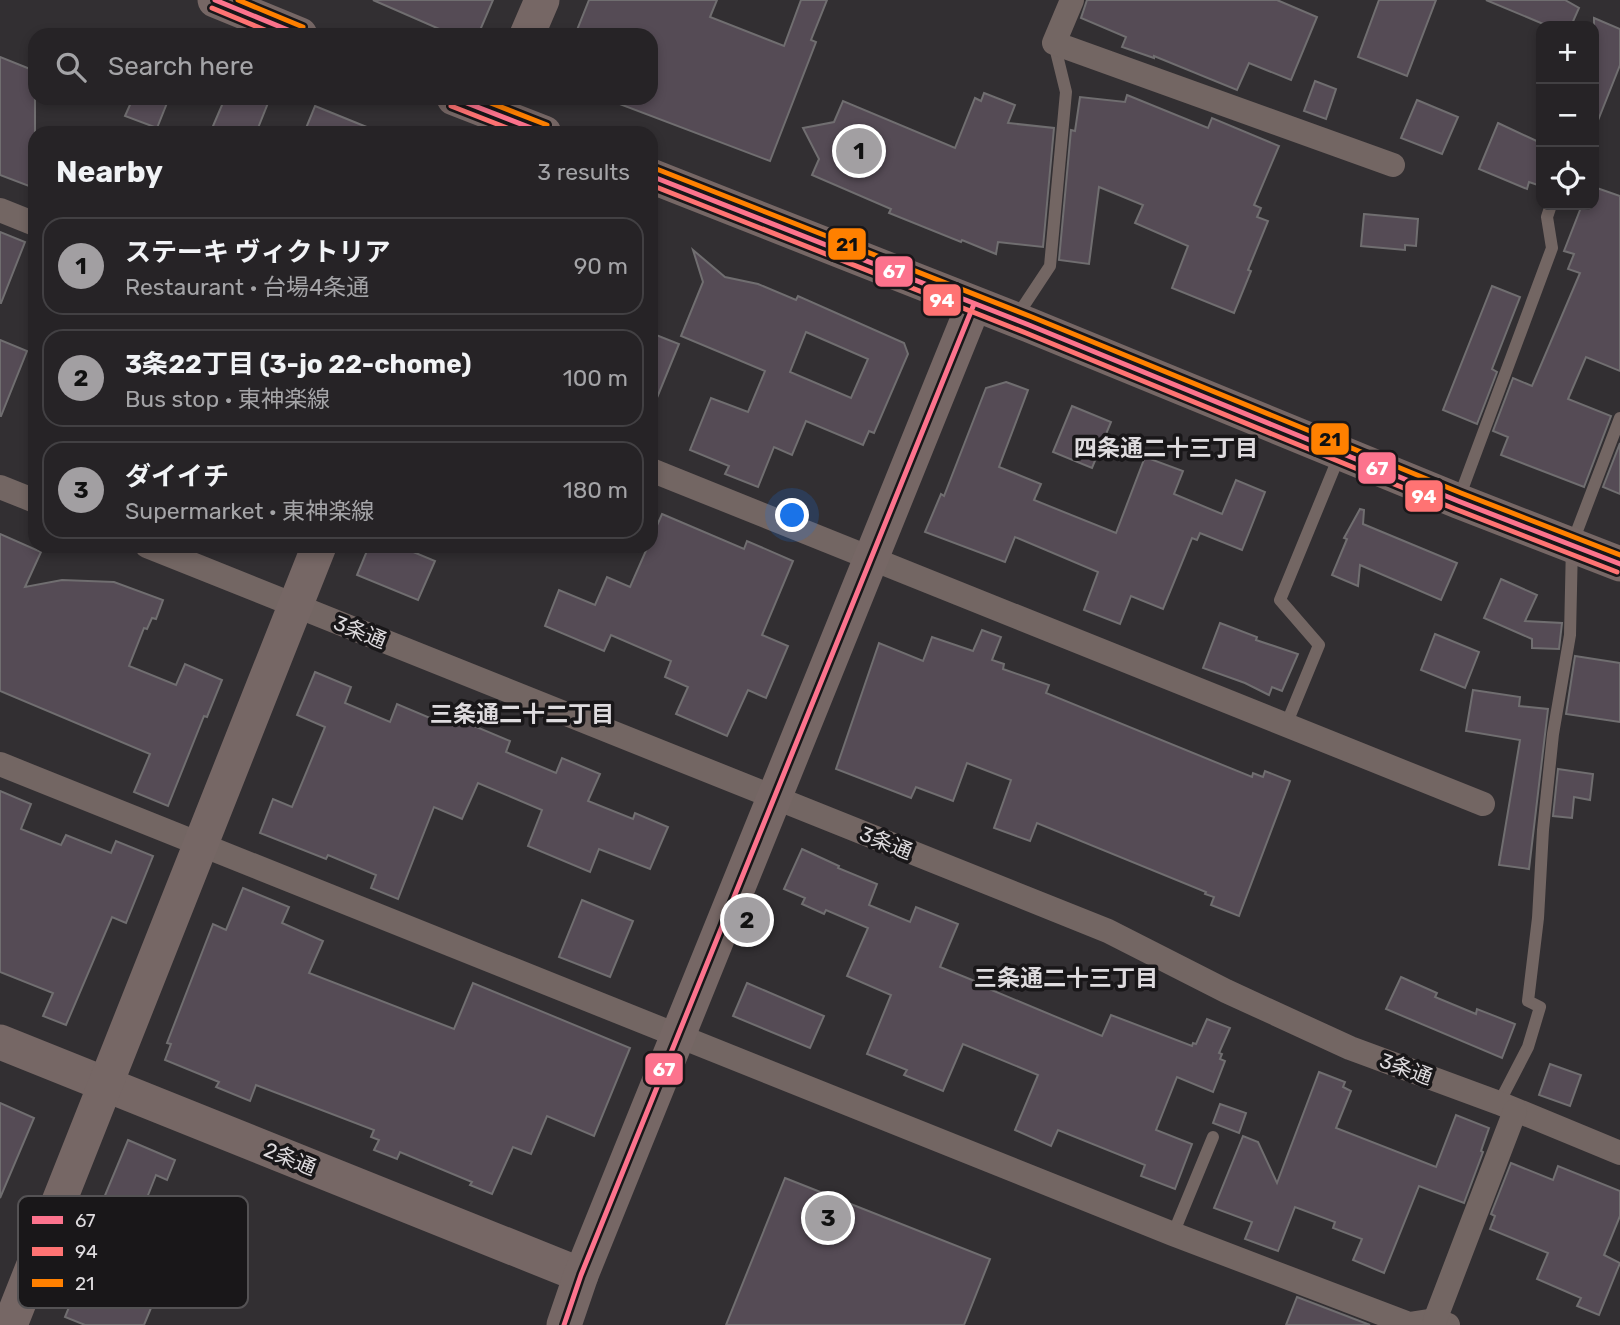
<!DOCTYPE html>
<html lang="en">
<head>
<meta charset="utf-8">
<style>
	:root { --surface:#262326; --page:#322f32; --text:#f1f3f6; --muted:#a4a4a7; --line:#424043; --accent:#a29fa2 }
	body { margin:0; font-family:Rubik,"Noto Sans JP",sans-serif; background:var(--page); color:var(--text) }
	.controls { position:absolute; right:21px; top:21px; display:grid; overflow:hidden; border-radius:14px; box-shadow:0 4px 10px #0003 }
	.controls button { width:63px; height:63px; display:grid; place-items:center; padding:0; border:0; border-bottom:2px solid var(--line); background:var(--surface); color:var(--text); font:35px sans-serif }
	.you { position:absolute; left:793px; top:516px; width:24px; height:24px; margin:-18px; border:5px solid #fff; border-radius:50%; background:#1a73e8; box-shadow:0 0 0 10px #1a73e833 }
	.badge { display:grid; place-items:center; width:46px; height:46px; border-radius:50%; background:var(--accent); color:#111; font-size:23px; font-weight:700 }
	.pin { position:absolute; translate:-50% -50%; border:4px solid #fff; box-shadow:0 2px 7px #0006 }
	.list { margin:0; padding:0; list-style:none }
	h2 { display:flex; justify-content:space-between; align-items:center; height:91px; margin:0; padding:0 28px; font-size:30px }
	h2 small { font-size:23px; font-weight:400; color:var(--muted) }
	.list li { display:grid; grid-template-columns:46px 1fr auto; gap:21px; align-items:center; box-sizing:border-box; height:98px; margin:0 14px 14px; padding:0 14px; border:2px solid var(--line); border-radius:21px }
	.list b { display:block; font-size:26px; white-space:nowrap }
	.list p { margin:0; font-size:23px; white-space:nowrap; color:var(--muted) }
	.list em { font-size:23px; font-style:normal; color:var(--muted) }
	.icon { flex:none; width:38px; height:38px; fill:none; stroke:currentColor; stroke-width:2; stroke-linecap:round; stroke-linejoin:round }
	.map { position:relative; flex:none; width:1620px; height:1325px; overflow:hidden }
	.search { position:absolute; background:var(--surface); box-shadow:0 4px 10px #0003; left:28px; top:28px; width:630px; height:77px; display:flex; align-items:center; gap:18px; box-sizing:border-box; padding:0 24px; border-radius:21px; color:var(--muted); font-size:26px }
	.panel { position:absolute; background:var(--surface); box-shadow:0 4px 10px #0003; left:28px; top:126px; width:630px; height:427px; border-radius:21px }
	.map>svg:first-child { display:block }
</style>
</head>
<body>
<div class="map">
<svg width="1620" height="1325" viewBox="0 0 1620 1325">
	<rect width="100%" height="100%" fill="#322f32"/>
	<!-- building -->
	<g fill="#554b55" stroke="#706e70" stroke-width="2" fill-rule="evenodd">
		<polygon points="373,0 493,0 478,35 453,35"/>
		<polygon points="589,0 717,0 710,17 784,46 801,0 827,0 811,40 816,42 770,161 609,100 610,98 651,98 651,35 575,35"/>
		<polygon points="1087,0 1277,0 1317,17 1291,80 1249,63 1237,90 1154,56 1154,58 1122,47 1126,37 1081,18"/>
		<polygon points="1379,0 1436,0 1407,76 1358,57"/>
		<polygon points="1486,0 1565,0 1579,8 1571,26 1548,26"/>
		<polygon points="1594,18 1620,29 1620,65 1595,128"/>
		<polygon points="0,57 35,71 35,171 29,186 0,175"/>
		<polygon points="1315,81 1336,89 1326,119 1304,111"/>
		<polygon points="984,93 1015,105 1008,123 1054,128 1043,247 998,242 996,254 962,240 961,242 889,213 891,209 812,175 819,159 803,128 834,122 843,101 955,148 975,98 981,101"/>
		<polygon points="1127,95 1208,128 1212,118 1279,146 1254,205 1261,208 1257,217 1268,221 1248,270 1251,271 1234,313 1172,288 1188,246 1135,223 1143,205 1099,187 1089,264 1059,260 1071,130 1075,131 1080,97 1125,102"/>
		<polygon points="133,98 169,98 157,128 125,116"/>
		<polygon points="225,98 270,98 256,133 210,133"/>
		<polygon points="1417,100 1458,117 1442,154 1401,138"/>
		<polygon points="315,106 379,132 379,133 304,133"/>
		<polygon points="1498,123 1541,143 1541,186 1529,182 1527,189 1479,169"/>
		<polygon points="1594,187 1620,196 1620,371 1586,357 1568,399 1611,416 1584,487 1501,455 1508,437 1493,431 1513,378 1532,386 1580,273 1568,269 1574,254 1564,251 1582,205 1594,205"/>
		<polygon points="1364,214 1418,219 1416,246 1405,245 1405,250 1361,246"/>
		<polygon points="0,232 25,242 1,303 0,303"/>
		<path d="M693,250l32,27 33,7 38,16 2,-4 106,47 4,11 -34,79 -5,-2 -6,14 -57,-24 -14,34 -18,-8 -16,40 -33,-13 4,-8 -39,-16 21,-52 37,14 17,-41 -84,-35 22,-54zM806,332l62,27 -17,39 -61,-26z"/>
		<polygon points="1492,286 1520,297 1492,369 1497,372 1477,424 1443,410"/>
		<polygon points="651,333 679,344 652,410 651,410"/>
		<polygon points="0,340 27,351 1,416 0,416"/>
		<polygon points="1006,382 1028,390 999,467 1041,484 1034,500 1116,533 1145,457 1183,471 1174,494 1222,514 1236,480 1265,492 1242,550 1200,533 1197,540 1192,538 1163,609 1131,596 1120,624 1084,610 1098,572 1015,537 1005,562 925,532 941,494 944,496 986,388"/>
		<polygon points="1072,406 1111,422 1092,468 1053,452"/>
		<polygon points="1620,443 1620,494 1603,487"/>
		<polygon points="1360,509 1364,510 1363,524 1457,563 1441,600 1360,565 1358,586 1332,575 1347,539 1344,538"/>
		<polygon points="662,514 744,549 747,541 793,561 762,635 788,646 766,698 748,690 727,736 676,714 688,687 665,677 671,661 611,635 604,651 545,626 559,590 595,605 607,577 630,587 648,546 651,546 651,539"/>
		<polygon points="0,534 41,552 25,587 62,580 114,582 163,600 156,619 152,618 147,629 144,628 129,666 176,685 185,664 222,680 207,717 204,716 168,806 134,792 150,754 0,691"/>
		<polygon points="369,546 399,546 435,561 418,600 357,575"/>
		<polygon points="1501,579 1537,595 1525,621 1562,623 1559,649 1532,648 1532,639 1484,618"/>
		<polygon points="1220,623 1257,637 1256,640 1298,654 1282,691 1272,687 1269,695 1245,683 1203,668"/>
		<polygon points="982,630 1001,637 992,660 1004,664 1003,669 1049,685 1046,693 1252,777 1253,773 1263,777 1265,771 1290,781 1239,916 1211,905 1214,897 1205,894 1206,892 1037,823 1030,841 994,828 1011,780 967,763 953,801 916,787 911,798 836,769 879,643 923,661 932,637 973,651"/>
		<polygon points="1435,634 1479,652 1465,688 1421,670"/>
		<polygon points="1575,656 1620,663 1620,722 1566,714"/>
		<polygon points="315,672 351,687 345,703 390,722 397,704 437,721 441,712 510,741 506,752 556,773 562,758 600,774 588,801 633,819 635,813 668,827 650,869 599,849 590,872 528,846 542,810 478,783 462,819 434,807 398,899 371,888 376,875 328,855 326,859 260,833 273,799 292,807 325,727 297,715"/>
		<polygon points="1473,690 1520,697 1519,706 1548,709 1529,869 1499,865 1520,740 1466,731"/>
		<polygon points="1558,769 1593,774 1590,800 1574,797 1572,818 1553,816"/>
		<polygon points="0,791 31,804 21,829 61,845 66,835 111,853 116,841 153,856 126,923 112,917 66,1025 43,1016 53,993 0,972"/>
		<polygon points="802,849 839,866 838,868 877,884 869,905 910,922 916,907 958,924 940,967 982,984 982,986 1102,1036 1111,1015 1192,1046 1193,1043 1196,1044 1207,1019 1230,1028 1219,1053 1222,1054 1220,1059 1225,1061 1213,1092 1177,1077 1156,1130 1192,1144 1175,1189 1141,1176 1145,1165 1058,1130 1051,1146 1015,1130 1038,1075 963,1044 943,1091 904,1075 907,1070 867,1054 891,995 847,976 868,928 826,910 824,914 802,904 805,898 784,889"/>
		<polygon points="243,888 289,907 282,923 323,941 309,973 454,1029 473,983 630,1048 594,1136 547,1116 531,1154 513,1147 492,1194 470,1185 472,1182 400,1152 397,1159 374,1150 379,1140 371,1137 374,1130 256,1085 250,1101 216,1087 219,1082 165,1060 171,1044 167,1043 213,924 226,930"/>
		<polygon points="582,900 633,921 610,977 559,957"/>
		<polygon points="1401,977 1437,993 1435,997 1476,1014 1477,1009 1515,1024 1502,1058 1386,1009"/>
		<polygon points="747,983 824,1016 810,1048 733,1016"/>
		<polygon points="1550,1064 1581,1075 1570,1106 1539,1095"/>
		<polygon points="1319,1072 1345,1082 1343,1087 1351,1091 1336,1128 1436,1167 1456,1115 1489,1128 1481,1151 1483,1152 1464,1203 1419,1186 1384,1273 1353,1260 1362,1239 1333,1228 1335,1222 1295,1207 1278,1251 1245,1239 1252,1222 1214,1208 1243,1136 1258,1142 1277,1183"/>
		<polygon points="0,1103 34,1118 0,1198"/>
		<polygon points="1220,1104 1246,1113 1239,1133 1213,1123"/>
		<polygon points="128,1140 175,1160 167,1180 156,1175 110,1291 151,1308 144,1325 85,1325 65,1317 99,1233 91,1229"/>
		<polygon points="1511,1163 1553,1180 1558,1166 1620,1191 1620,1216 1604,1255 1620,1263 1599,1315 1577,1306 1581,1298 1537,1279 1548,1253 1490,1229 1495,1216 1491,1214"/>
		<polygon points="785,1178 990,1259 964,1325 726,1325"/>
		<polygon points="1297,1297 1370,1325 1286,1325"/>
	</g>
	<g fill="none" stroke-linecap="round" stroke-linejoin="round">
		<!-- lane -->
		<g stroke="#736663" stroke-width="12">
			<polyline points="1017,316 1050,266 1066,92 1054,43"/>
			<polyline points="1459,498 1552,248 1547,217 1551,205"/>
			<polyline points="1286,725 1319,645 1280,600 1340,454"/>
			<polyline points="1499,1103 1528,1047 1540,1007 1528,1001 1538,918 1543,830 1553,734 1570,635 1572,544 1620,418"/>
			<polyline points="1173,1234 1213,1137"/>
		</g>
		<!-- street -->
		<g stroke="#736663" stroke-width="24">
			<polyline points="1072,0 1054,43 1393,165"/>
			<polyline points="0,210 35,224"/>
			<polyline points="651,470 1483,804"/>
			<polyline points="0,487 35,501"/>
			<polyline points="147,546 1108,931 1226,991 1350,1048 1499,1103 1620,1153"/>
			<polyline points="0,764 1173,1234 1409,1324 1435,1320 1448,1325"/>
			<polyline points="1435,1320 1515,1111"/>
		</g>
		<!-- secondary -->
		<g stroke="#766765" stroke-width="35">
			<polyline points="215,0 300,35"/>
			<polyline points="527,35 542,0"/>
			<polyline points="454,98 544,133"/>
			<polyline points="651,176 1029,325 1458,501 1620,564"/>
			<polyline points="0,1042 581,1275"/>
			<polyline points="10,1325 319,546"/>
			<polyline points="564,1325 581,1275 974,304"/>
		</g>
		<!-- bus-1 casing -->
		<g stroke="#191719" stroke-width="10">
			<g id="bus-1">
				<polyline points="215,0 300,35"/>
				<polyline points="454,98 544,133"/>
				<polyline points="651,176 1029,325 1458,501 1620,564"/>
				<polyline points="564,1325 581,1275 974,304"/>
			</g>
		</g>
		<!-- bus-2 casing -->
		<g stroke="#191719" stroke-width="10">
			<g id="bus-2">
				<polyline points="212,8 277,35"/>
				<polyline points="451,106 520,133"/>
				<polyline points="651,185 1026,333 1455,509 1617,572"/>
			</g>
		</g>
		<!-- bus-3 casing -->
		<g stroke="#191719" stroke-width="10">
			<g id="bus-3">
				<polyline points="238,0 303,27"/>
				<polyline points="478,98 547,125"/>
				<polyline points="654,168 1032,317 1461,493 1620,555"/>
			</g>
		</g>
		<!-- bus-1 -->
		<use href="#bus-1" stroke="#fc738d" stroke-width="5"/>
		<!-- bus-2 -->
		<use href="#bus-2" stroke="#ff7373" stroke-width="5"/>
		<!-- bus-3 -->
		<use href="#bus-3" stroke="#ff8000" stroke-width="5"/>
	</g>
	<g text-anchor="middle" stroke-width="7" stroke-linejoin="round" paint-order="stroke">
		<!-- street labels -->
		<g font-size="21" fill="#dedbde" stroke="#191719">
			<text transform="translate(360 632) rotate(22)" y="7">3条通</text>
			<text transform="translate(886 843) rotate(22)" y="7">3条通</text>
			<text transform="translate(1406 1069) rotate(20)" y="7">3条通</text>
			<text transform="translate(290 1159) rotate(22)" y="7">2条通</text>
		</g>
		<!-- neighbourhood labels -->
		<g font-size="23" font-weight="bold" fill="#dedbde" stroke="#191719">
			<text x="1166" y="456">四条通二十三丁目</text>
			<text x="522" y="722">三条通二十二丁目</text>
			<text x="1066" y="986">三条通二十三丁目</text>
		</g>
	</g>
	<!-- legend -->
	<rect x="18" y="1196" width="230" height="112" rx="10" fill="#191719" stroke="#545254" stroke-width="2"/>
	<rect x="32" y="1216" width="31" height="8" fill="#fc738d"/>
	<rect x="32" y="1247" width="31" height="9" fill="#ff7373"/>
	<rect x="32" y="1279" width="31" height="8" fill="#ff8000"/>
	<g font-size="19" fill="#dedbde">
		<text x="75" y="1227">67</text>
		<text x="75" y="1258">94</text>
		<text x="75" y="1290">21</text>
	</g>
	<g stroke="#191719" stroke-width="2.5">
		<rect x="827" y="227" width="40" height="34" rx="7" fill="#ff8000"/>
		<rect x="874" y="255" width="40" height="33" rx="7" fill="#fc738d"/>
		<rect x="922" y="283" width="40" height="34" rx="7" fill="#ff7373"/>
		<rect x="1310" y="422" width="40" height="34" rx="7" fill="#ff8000"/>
		<rect x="1357" y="451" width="40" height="34" rx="7" fill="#fc738d"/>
		<rect x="1404" y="479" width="40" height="34" rx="7" fill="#ff7373"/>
		<rect x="644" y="1052" width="40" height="34" rx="7" fill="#fc738d"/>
	</g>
	<g font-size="19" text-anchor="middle" font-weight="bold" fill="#fff">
		<text x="894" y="278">67</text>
		<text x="942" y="307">94</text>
		<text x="1377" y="475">67</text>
		<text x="1424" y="503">94</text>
		<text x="664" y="1076">67</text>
	</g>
	<g font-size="19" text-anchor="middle" font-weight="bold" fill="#111">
		<text x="847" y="251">21</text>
		<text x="1330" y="446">21</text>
	</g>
</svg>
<div class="controls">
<button>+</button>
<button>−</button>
<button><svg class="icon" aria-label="locate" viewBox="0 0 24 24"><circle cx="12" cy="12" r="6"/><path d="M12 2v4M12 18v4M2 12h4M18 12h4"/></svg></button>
</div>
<div class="you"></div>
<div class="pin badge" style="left:859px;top:151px">1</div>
<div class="pin badge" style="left:747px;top:920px">2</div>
<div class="pin badge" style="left:828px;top:1218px">3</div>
<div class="search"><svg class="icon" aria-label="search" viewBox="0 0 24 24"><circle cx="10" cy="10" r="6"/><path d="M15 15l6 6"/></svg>Search here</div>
<section class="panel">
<h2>Nearby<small>3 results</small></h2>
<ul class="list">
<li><span class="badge">1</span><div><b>ステーキ ヴィクトリア</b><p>Restaurant · 台場4条通</p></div><em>90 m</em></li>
<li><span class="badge">2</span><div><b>3条22丁目 (3-jo 22-chome)</b><p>Bus stop · 東神楽線</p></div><em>100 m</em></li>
<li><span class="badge">3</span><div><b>ダイイチ</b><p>Supermarket · 東神楽線</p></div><em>180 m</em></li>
</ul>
</section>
</div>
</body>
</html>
